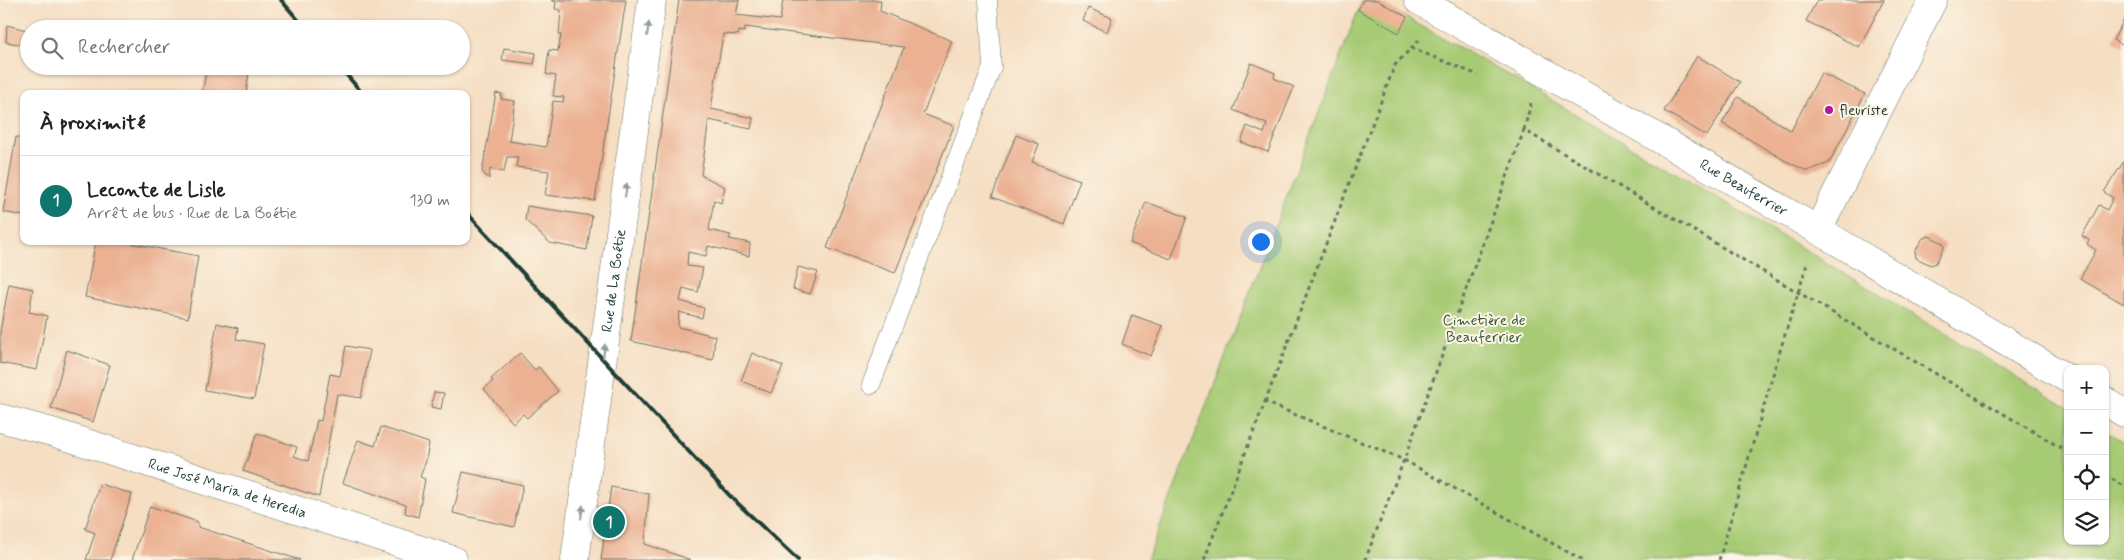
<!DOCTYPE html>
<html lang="fr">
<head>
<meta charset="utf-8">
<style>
	:root { --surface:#fff; --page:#f6f6f6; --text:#222; --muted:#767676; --line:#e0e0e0; --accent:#0f766e }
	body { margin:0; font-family:Mynerve,sans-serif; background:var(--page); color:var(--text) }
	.controls { position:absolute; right:15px; bottom:15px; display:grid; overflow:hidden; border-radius:10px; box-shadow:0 1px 4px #0004 }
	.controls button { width:45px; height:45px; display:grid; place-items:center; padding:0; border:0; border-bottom:1px solid var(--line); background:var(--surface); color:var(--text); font:25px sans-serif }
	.you { position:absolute; left:1260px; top:241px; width:18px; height:18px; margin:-12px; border:4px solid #fff; border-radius:50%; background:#1a73e8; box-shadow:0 0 0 8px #1a73e833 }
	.badge { display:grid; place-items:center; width:32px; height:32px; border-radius:50%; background:var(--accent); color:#fff; font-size:16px; font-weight:700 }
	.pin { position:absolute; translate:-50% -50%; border:2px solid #fff; box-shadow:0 1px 5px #0006 }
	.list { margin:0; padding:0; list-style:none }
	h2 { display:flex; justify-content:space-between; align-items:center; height:65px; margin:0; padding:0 20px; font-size:21px }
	h2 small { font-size:16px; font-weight:400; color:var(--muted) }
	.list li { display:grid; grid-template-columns:32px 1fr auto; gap:15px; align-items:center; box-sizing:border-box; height:90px; padding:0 20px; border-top:1px solid var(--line) }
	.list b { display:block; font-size:19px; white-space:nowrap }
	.list p { margin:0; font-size:16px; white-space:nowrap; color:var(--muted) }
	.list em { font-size:16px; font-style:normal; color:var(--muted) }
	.icon { flex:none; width:28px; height:28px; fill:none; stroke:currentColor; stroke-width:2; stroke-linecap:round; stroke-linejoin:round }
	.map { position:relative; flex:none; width:2124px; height:560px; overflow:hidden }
	.search { position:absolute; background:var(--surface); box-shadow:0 1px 4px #0004; left:20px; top:20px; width:450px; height:55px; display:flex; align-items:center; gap:12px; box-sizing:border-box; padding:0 18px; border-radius:28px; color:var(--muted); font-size:19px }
	.panel { position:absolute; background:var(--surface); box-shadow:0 1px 4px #0004; left:20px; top:90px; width:450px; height:155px; border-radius:10px }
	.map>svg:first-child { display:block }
</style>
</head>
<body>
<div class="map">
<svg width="2124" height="560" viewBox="0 0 2124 560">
	<rect width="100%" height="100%" fill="#fcf5e5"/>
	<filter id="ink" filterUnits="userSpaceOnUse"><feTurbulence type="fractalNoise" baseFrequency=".02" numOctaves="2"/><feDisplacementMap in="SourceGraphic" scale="10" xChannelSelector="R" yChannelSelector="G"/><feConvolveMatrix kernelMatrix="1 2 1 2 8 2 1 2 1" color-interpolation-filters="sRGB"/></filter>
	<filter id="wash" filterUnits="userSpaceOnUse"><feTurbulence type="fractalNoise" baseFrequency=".0096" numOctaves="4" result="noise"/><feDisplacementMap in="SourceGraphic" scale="20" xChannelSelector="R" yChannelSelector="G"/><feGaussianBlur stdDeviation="1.12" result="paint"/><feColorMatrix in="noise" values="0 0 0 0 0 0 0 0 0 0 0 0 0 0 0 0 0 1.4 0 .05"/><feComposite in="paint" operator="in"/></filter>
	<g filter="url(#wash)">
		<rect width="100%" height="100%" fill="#f5dec2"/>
		<!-- green -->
		<path fill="#a7cb75" stroke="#638454" d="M1362,0h13c234,130 463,270 693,408v133h37v-110l19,11v118h-977z"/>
		<g id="blocks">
			<!-- building -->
			<g fill="#ebb192">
				<polygon points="551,0 626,0 595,201 545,195 549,171 516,167 518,157 507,157 504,172 490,169 489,179 482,172 496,93 502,94 501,99 515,101 509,141 546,147 553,101 563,102 564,97 553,96 556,76 546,74 549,50 558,51 561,35 559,35 561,10 555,9 556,2"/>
				<polygon points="679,0 739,0 736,15 780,20 783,0 881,0 880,11 952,41 923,114 954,126 895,273 827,248 904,47 745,27 744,32 739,31 738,35 723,34 711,109 753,118 751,129 709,120 701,175 725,187 721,203 714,200 709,230 731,235 729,239 750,243 749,256 708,246 706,256 688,252 687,266 703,268 698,292 683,288 680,301 704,308 702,318 679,312 678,327 715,336 713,360 631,341"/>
				<polygon points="1363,0 1377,0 1407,17 1399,33 1358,10"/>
				<polygon points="1817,0 1884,0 1859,47 1806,21"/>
				<polygon points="1088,8 1112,18 1107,32 1083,21"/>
				<polygon points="2124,20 2124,46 2113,40"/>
				<polygon points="7,25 26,30 24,45 6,42"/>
				<polygon points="504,48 536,53 534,64 502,60"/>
				<polygon points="1697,56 1740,82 1707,136 1664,111"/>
				<polygon points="1251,63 1275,73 1274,78 1294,87 1268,152 1241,142 1247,126 1264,133 1267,124 1233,110"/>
				<polygon points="207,66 249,72 246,94 202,94"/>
				<polygon points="1821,73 1865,94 1829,163 1807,171 1784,160 1722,123 1738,97 1791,131"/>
				<polygon points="1016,135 1039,144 1032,162 1080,180 1064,224 992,197"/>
				<polygon points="16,137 24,138 24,216 3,212"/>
				<polygon points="2124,161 2124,304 2080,279 2096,250 2087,244 2089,240 2082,236 2099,205 2107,210 2113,198 2104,192"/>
				<polygon points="1146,202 1187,217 1171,259 1130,243"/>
				<polygon points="527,206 592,216 587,250 550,243 525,220"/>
				<polygon points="1929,236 1943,243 1944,247 1936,263 1931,265 1916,258 1915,251 1923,238"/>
				<polygon points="96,241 119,241 198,256 188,318 85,297"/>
				<polygon points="798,267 818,272 810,294 793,289"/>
				<polygon points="9,284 33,289 29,312 47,316 37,370 0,363 0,331"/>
				<polygon points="1132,315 1163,326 1151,356 1122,344"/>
				<polygon points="217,323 238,328 236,339 264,344 254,399 205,390"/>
				<polygon points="346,346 370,350 361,398 337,394 319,497 243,471 257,433 297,447 294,456 308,461 317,420 321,421 330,374 340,376"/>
				<polygon points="67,350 110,365 93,422 51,408"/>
				<polygon points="520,353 535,370 539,367 558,391 527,418 523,414 513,423 484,389 493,381 491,379"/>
				<polygon points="752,353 783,366 771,393 741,381"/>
				<polygon points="434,392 444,393 441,409 431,407"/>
				<polygon points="381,427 429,443 426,461 420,477 425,479 418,517 405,513 406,505 343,483 358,440 375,446"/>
				<polygon points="463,472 523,485 514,527 453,513"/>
				<polygon points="100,484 132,494 110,560 86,560 95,533 85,529"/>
				<polygon points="611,487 649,494 645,544 691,560 601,560"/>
				<polygon points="150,506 198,522 198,527 300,560 132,560"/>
			</g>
		</g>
	</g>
	<g filter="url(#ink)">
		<use href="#blocks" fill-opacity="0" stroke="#6a7566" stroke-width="1"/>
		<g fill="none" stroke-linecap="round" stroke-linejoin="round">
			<!-- service casing -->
			<g stroke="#6a7566" stroke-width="19">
				<polyline id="service" points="871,385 992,67 988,0"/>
			</g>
			<!-- minor casing -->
			<g stroke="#6a7566" stroke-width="29">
				<g id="minor">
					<path id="s1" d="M1418,0l400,230 250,149"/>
					<polyline points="1818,230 1933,0"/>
					<polyline points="2105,401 2124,413"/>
					<path id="s2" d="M0,418l52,14 401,128"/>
					<path id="s3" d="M575,560l77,-560"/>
				</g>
			</g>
			<!-- path -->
			<g stroke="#6a7566" stroke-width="3" stroke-dasharray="4 4" stroke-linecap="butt">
				<polyline points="1411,48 1478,75"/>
				<polyline points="1524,130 1531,103"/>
				<polyline points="1265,402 1395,65 1420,39"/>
				<polyline points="2105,475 2124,486"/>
				<polyline points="1204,560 1265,402 1404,460 1365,560"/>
				<polyline points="1582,560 1404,460 1524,130 2068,452"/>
				<polyline points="1719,560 1779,354 1808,261"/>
			</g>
			<!-- service -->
			<use href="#service" stroke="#fff" stroke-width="18"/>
			<!-- minor -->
			<use href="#minor" stroke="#fff" stroke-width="28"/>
			<!-- rail -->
			<g stroke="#1f3d34" stroke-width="4">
				<polyline points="281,0 306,29"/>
				<polyline points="339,66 363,94"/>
				<polyline points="466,212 731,497 798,560"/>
			</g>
		</g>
		<!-- one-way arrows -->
		<defs><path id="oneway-solid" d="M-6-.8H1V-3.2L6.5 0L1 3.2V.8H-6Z" transform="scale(1.25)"/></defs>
		<g fill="#8f9e9a">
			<use href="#oneway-solid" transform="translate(648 29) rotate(-82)"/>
			<use href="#oneway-solid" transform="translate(626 190) rotate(-82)"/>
			<use href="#oneway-solid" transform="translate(604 351) rotate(-82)"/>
			<use href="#oneway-solid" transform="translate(582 512) rotate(-82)"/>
		</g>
	</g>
	<!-- markers -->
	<circle fill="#b5179e" stroke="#fcf5e5" stroke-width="2" cx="1829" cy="110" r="5"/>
	<g text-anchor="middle" stroke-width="4" stroke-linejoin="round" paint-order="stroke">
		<!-- poi labels -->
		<g font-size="15" fill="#1f3d34" stroke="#fcf5e5" text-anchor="start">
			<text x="1839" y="115">fleuriste</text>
		</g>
		<!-- street labels -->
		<g font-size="15" fill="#1f3d34" stroke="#fcf5e5">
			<text dy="5" stroke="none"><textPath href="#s1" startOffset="376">Rue Beauferrier</textPath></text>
			<text dy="5" stroke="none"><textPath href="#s3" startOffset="282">Rue de La Boétie</textPath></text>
			<text dy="5" stroke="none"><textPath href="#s2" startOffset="238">Rue José Maria de Heredia</textPath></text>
		</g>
		<!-- park labels -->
		<g font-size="15" fill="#3a5941" stroke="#fcf5e5">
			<text x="1484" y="325">Cimetière de<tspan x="1484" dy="17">Beauferrier</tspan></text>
		</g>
	</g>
</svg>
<div class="controls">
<button>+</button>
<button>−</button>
<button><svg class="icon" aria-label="locate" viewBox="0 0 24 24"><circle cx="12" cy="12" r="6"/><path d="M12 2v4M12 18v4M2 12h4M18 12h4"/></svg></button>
<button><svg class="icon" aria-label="layers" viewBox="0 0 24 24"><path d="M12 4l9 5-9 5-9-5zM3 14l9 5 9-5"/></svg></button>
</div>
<div class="you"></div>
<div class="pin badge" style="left:609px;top:522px">1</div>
<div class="search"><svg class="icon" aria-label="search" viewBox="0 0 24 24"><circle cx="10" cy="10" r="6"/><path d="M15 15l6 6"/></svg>Rechercher</div>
<section class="panel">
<h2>À proximité<small></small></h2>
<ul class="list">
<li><span class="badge">1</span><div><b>Leconte de Lisle</b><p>Arrêt de bus · Rue de La Boétie</p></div><em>130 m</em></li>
</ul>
</section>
</div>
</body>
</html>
